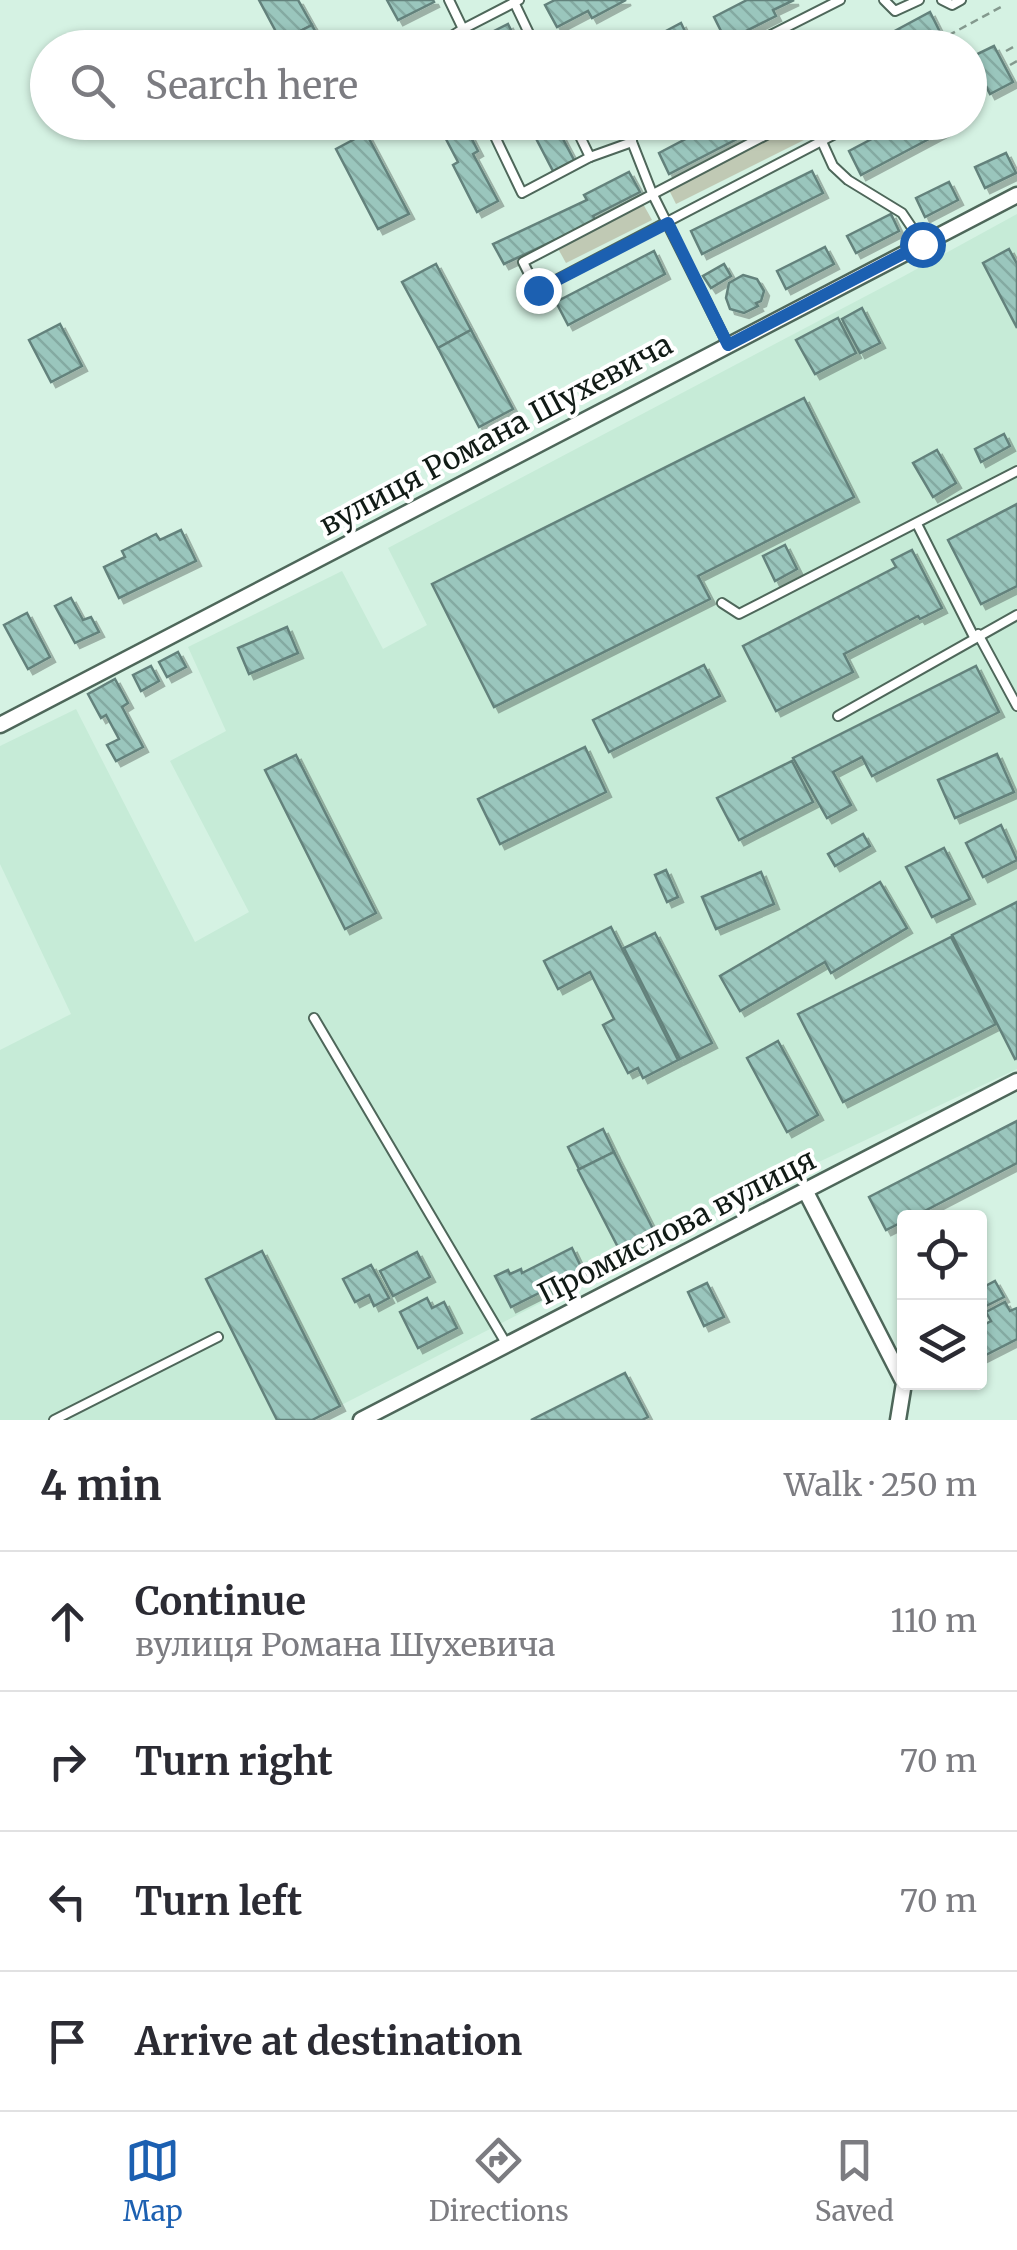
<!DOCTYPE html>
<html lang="en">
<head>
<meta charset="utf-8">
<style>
	:root { --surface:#fff; --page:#f2f2f3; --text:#2b2b33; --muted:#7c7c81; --line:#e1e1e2; --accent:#1c60b1 }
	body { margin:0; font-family:Merriweather,serif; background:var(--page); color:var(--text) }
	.controls { position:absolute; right:30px; bottom:30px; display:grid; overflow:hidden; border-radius:10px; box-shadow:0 2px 8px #0004 }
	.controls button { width:90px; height:90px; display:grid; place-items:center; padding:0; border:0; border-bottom:2px solid var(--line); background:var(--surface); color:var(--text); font:50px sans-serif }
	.stop { position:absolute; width:30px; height:30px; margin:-22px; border:8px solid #1c60b1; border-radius:50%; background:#fff }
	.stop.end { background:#1c60b1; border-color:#fff; box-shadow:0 2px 10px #0008 }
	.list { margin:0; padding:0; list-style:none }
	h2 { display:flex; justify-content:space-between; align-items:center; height:130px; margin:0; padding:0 40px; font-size:42px }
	h2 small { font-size:32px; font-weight:400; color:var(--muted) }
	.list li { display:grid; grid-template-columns:65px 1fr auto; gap:30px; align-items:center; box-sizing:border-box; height:140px; padding:0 40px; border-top:2px solid var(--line) }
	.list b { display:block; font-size:38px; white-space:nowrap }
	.list p { margin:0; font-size:32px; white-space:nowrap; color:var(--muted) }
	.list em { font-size:32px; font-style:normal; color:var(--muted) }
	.icon { flex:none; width:55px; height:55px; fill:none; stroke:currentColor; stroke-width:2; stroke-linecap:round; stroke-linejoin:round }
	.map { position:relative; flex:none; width:1017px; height:1420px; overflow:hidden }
	.search { position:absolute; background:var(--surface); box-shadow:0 2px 8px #0004; left:30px; right:30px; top:30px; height:110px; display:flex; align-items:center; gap:25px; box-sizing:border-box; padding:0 35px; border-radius:55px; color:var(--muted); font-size:38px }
	.sheet { height:690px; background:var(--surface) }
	nav { display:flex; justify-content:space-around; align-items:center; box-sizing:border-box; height:140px; border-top:2px solid var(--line); background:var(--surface); font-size:28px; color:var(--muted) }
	nav a { display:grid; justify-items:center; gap:5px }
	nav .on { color:var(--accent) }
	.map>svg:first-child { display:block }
</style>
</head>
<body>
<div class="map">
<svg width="1017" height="1420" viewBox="0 0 1017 1420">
	<defs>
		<pattern id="building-back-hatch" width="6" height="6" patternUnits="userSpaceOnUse" patternTransform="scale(2.5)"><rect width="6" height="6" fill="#9ac6bd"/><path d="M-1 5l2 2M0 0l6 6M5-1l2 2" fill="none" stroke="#84aaa2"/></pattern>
		<filter id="shadow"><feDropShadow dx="5" dy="5" stdDeviation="0" flood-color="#0004"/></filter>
	</defs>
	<rect width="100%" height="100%" fill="#d5f2e3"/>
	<!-- built -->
	<polygon fill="#c6ebd7" points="1017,214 1017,1069 791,1175 312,1420 0,1420 0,1050 71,1014 0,864 0,746 76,709 195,942 249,912 170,761 226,731 188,647 342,571 383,649 427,625 388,548 904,276"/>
	<!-- park -->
	<g fill="#c0c9b4">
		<polygon points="795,123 803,123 810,137 676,204 668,188"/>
		<polygon points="642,202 652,220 566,263 556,245"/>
	</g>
	<!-- building -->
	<g fill="url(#building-back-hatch)" stroke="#64827c" stroke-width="2.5" filter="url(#shadow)">
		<polygon points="259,0 298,0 312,25 281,41"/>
		<polygon points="387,0 433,0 434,2 398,20"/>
		<polygon points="555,0 626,0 592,18 588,11 557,27 545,5"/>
		<polygon points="747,0 794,0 773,10 776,16 726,41 714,17"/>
		<polygon points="930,12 941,34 916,48 863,48"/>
		<polygon points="681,23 693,48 634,48"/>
		<polygon points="508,24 520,48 495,48 488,34"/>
		<polygon points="312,25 324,48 284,48 281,41"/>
		<polygon points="994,46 1013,82 990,94 971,57"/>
		<polygon points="437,122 463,122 478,151 473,154 498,201 477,212 453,165 458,162"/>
		<polygon points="532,122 554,122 574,160 553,171 529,125"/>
		<polygon points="718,122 770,122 669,174 659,153"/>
		<polygon points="904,122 961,122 861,175 849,151"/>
		<polygon points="366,133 409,214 378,229 336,149"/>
		<polygon points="1006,153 1016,173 985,188 975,167"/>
		<polygon points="812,171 823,193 702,254 691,231"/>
		<polygon points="629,172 640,192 593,216 596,221 504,264 493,244 587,200 584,195"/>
		<polygon points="949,182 958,200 925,217 916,198"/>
		<polygon points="891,214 899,231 856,253 847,236"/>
		<polygon points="825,247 834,264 786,289 777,271"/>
		<polygon points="1009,249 1017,264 1017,328 983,263"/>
		<polygon points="654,251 665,274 568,325 556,302"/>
		<polygon points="436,264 471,330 438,348 402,282"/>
		<polygon points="724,264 731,276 711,288 703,276"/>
		<polygon points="743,275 757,279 764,291 761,301 756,303 758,306 744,313 730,309 726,298 729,283"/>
		<polygon points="862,308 880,343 860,353 842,319"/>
		<polygon points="838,318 856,353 815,374 796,340"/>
		<polygon points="60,324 82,366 51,382 29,340"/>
		<polygon points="471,330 513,409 479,427 438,348"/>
		<polygon points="804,398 854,497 698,576 710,599 494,707 432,584"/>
		<polygon points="1004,434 1010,446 981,462 975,449"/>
		<polygon points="937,450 956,483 933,497 913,463"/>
		<polygon points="1017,504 1017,586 981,604 948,540"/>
		<polygon points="181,530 196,561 119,598 104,567 125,557 122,551 156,534 160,540"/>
		<polygon points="785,545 797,569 775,581 763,556"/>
		<polygon points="912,550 942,608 920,619 918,616 844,654 853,672 776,711 743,646 896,567 892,560"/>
		<polygon points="71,598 83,620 91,617 99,632 75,643 55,606"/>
		<polygon points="27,613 50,657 28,669 4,625"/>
		<polygon points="287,627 298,653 249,674 238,648"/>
		<polygon points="178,652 186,667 167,677 159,662"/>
		<polygon points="704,665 720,696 609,752 593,720"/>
		<polygon points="151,666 159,681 141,691 133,675"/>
		<polygon points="976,666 999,712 872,776 862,757 833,772 851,805 827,818 793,758"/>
		<polygon points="115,679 128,703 122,707 143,747 116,761 107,745 119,739 106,715 101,718 88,694"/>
		<polygon points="585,747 606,792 500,844 478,799"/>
		<polygon points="997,754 1014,792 955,818 938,780"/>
		<polygon points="296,755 376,913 345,929 265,770"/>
		<polygon points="792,761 813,802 739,840 717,798"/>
		<polygon points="1001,825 1017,860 983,877 966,843"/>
		<polygon points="863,834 870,846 835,866 828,854"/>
		<polygon points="944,848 970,899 932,917 906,867"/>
		<polygon points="666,870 678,897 667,902 655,875"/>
		<polygon points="761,872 774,904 716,929 702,897"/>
		<polygon points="880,882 907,928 831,973 825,962 740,1011 720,976"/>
		<polygon points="1017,902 1017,1058 1015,1059 952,935"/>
		<polygon points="611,927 678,1060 643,1078 638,1068 628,1073 603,1025 614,1019 590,972 558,989 544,961"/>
		<polygon points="655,933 712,1043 680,1059 624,948"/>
		<polygon points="951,937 996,1024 843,1102 798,1014"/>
		<polygon points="778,1041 818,1115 787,1132 747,1058"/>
		<polygon points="1017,1121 1017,1163 911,1218 904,1218 904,1221 886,1230 869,1197"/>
		<polygon points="603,1129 614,1152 579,1169 568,1147"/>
		<polygon points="614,1152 655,1233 620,1251 578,1170"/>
		<polygon points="572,1248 583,1271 511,1307 495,1276 508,1270 510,1274 521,1269 522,1273"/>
		<polygon points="262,1251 340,1406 312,1420 277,1420 206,1279"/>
		<polygon points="417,1252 430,1277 393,1296 380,1271"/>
		<polygon points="371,1265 389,1298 374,1306 369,1295 355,1302 343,1279"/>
		<polygon points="995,1281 1004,1297 980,1309 980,1289"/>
		<polygon points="707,1283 724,1317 704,1326 688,1292"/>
		<polygon points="427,1298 432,1308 444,1302 457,1328 418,1348 400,1312"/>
		<polygon points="1005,1302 1010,1311 1017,1308 1017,1339 980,1358 980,1327 991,1321 986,1312"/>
		<polygon points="625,1373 648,1417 642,1420 531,1420"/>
	</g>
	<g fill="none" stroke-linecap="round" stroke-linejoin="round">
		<!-- service casing -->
		<g stroke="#4e675a" stroke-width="12">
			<g id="service">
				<polyline points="449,0 463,29 519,0"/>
				<polyline points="884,0 895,11 919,0"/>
				<polyline points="942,0 952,5 961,0"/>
				<polyline points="514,2 536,48"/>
				<polyline points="451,48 447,39 463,29"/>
				<polyline points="768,48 763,39 840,0"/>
				<polyline points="488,122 522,193 590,157 632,142"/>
				<polyline points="573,122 590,157"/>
				<polyline points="631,122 632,142 652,193 728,345"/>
				<polyline points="791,122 523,262 537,290 858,122"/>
				<polyline points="813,122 833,166 848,180 902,213 923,244"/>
				<polyline points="917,524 974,637"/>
				<polyline points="722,603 739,614 1017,471"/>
				<polyline points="978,634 1017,706"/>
				<polyline points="838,716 1017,615"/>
				<polyline points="314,1018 507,1345"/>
				<polyline points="54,1420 218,1337"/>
			</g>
		</g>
		<!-- minor casing -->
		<g stroke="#4e675a" stroke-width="19">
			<g id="minor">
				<polyline points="0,725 1017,195"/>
				<polyline points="806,1192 904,1383 898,1420"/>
				<polyline points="361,1420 1017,1081"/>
			</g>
		</g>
		<!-- path -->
		<g stroke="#84998e" stroke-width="2.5" stroke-dasharray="8 5" stroke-linecap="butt">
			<polyline points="925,48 1001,7"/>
			<polyline points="1006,51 1017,45"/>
			<polyline points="1010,65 1017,61"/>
		</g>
		<!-- service -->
		<use href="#service" stroke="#fff" stroke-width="8"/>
		<!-- minor -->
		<use href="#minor" stroke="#fff" stroke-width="14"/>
	</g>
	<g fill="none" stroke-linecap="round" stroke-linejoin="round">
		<!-- route -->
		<polyline stroke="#1c60b1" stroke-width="12" points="538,290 668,223 728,345 922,244"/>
	</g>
	<g text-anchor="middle" stroke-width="8" stroke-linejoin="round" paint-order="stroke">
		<!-- street labels -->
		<g font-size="30" fill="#111b16" stroke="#fff">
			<text transform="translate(496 435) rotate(-28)" y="10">вулиця Романа Шухевича</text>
			<text transform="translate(677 1227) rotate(-27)" y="10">Промислова вулиця</text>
		</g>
	</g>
</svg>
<div class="controls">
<button><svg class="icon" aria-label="locate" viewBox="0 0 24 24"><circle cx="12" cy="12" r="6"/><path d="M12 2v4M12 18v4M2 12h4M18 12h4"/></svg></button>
<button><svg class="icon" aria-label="layers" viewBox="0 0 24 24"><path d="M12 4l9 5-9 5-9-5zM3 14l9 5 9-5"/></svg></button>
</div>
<div class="stop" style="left:922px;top:244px"></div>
<div class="stop end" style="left:538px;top:290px"></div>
<div class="search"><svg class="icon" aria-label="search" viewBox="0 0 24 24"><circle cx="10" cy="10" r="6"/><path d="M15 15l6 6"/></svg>Search here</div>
</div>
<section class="sheet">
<h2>4 min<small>Walk · 250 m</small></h2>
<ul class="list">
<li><svg class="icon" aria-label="ahead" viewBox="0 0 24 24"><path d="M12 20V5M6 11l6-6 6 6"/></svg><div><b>Continue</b><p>вулиця Романа Шухевича</p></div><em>110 m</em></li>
<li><svg class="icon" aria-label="right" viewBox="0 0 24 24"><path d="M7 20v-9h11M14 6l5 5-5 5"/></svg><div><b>Turn right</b></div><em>70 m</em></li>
<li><svg class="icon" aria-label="left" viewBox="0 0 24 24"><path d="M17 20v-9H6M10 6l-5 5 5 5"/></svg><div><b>Turn left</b></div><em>70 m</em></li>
<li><svg class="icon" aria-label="arrive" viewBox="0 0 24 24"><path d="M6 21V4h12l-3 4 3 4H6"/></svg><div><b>Arrive at destination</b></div></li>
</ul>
</section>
<nav>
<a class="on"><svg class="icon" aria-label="map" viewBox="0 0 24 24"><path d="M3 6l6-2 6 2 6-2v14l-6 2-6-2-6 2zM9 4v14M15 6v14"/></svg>Map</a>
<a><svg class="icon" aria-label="directions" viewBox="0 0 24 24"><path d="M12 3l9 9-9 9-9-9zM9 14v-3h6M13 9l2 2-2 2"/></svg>Directions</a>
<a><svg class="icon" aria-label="saved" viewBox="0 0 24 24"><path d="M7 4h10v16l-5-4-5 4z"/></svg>Saved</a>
</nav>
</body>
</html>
